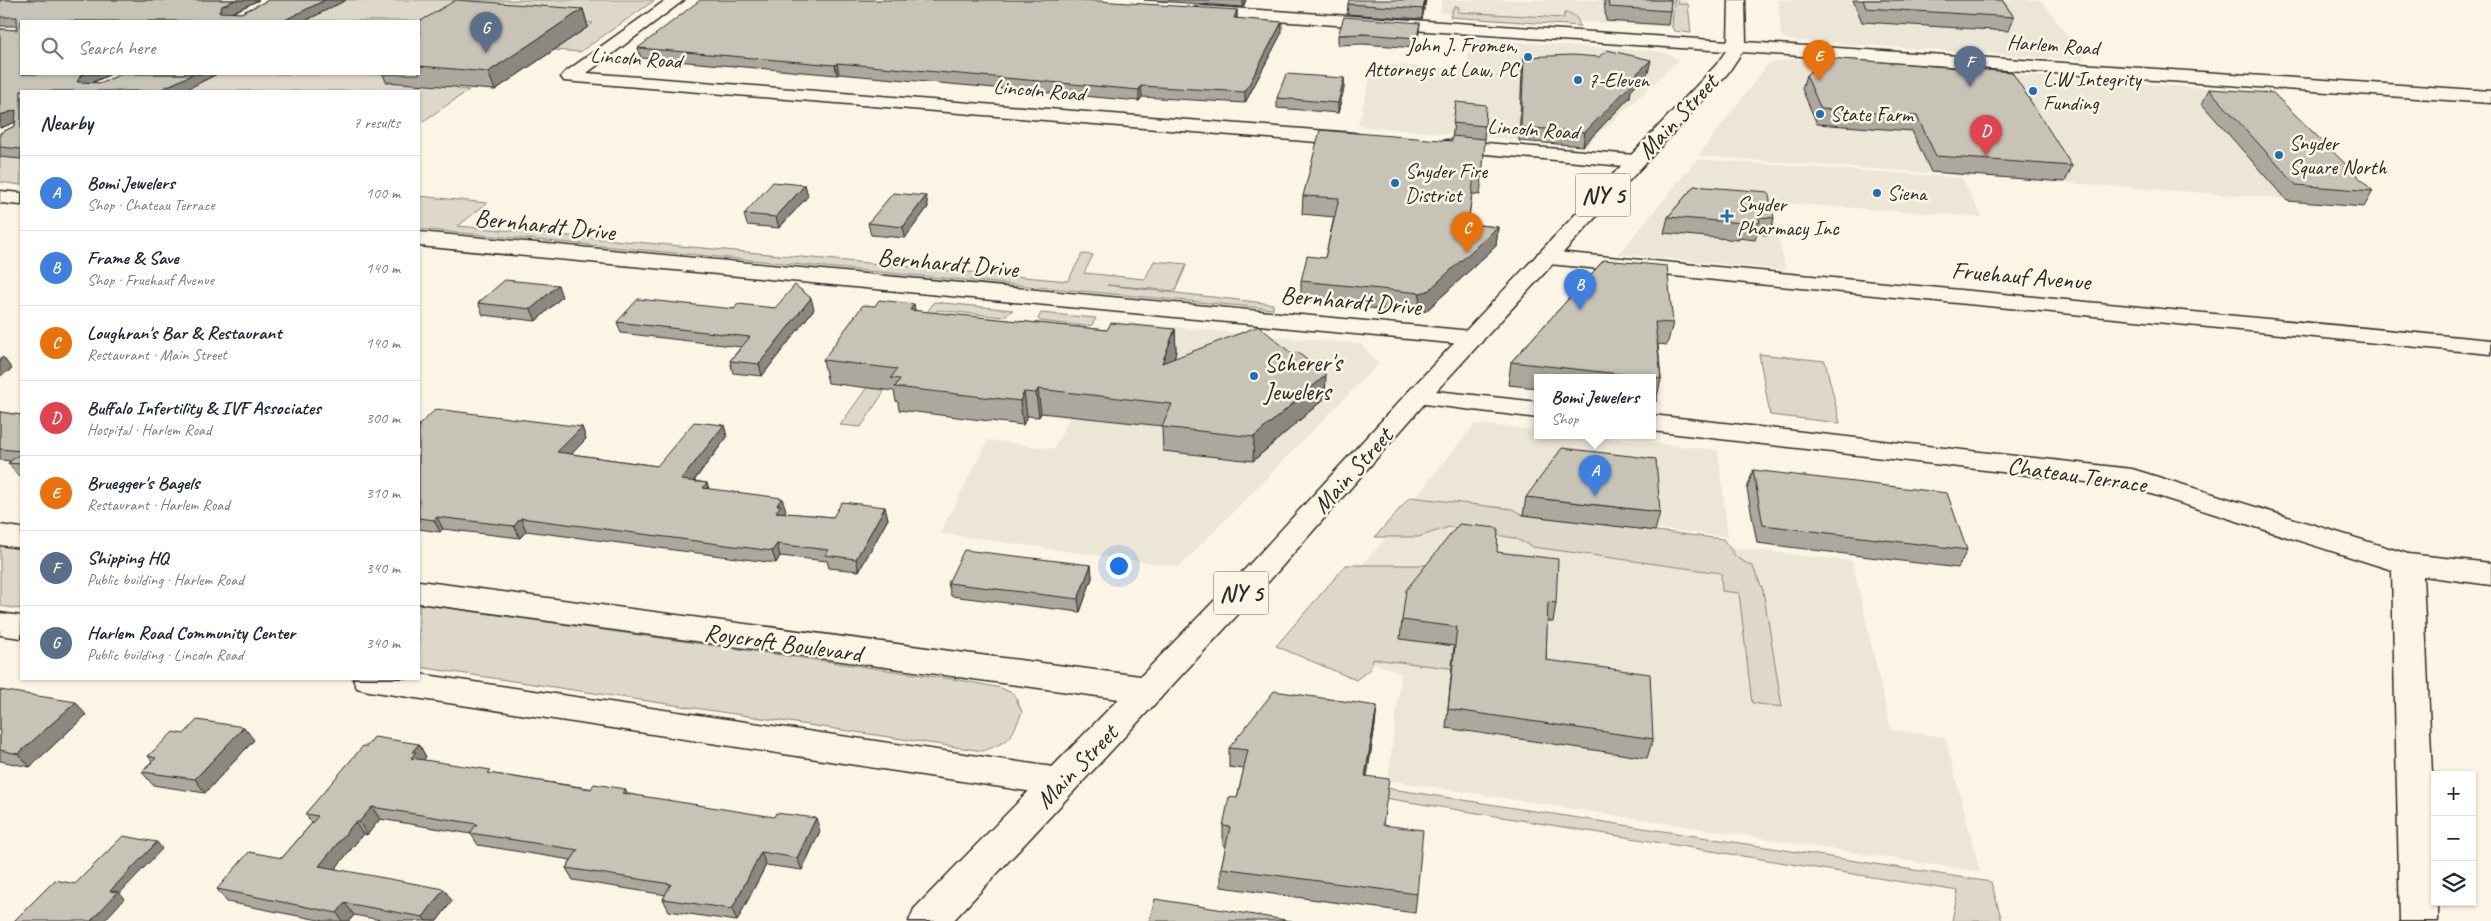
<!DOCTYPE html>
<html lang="en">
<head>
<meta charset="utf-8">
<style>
	:root { --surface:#fff; --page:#f6f6f7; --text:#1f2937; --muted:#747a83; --line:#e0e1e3; --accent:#1f6fb2 }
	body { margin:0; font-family:Caveat,sans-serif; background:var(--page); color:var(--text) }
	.controls { position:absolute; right:15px; bottom:15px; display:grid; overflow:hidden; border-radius:0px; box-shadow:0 1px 4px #0004 }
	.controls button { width:45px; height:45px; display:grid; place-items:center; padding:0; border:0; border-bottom:1px solid var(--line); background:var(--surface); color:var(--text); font:25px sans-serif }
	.you { position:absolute; left:1118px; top:565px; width:18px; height:18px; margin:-12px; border:4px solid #fff; border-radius:50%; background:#1a73e8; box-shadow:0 0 0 8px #1a73e833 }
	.badge { display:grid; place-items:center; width:32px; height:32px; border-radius:50%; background:var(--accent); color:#fff; font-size:16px; font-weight:700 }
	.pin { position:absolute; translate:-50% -41px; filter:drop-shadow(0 1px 2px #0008) }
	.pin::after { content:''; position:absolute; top:26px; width:18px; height:15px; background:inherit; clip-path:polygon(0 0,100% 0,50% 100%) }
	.popup { position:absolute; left:1534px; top:374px; width:122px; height:65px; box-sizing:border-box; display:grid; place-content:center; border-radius:0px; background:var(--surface); filter:drop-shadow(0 1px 4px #0005); font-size:16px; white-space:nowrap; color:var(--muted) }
	.popup b { font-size:19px; color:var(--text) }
	.popup::after { content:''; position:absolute; left:50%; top:100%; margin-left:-10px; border:10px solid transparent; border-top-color:var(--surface) }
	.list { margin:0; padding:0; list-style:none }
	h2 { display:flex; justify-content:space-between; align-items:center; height:65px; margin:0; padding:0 20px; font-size:21px }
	h2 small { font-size:16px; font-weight:400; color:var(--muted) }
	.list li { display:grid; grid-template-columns:32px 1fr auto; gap:15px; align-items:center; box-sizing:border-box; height:75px; padding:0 20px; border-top:1px solid var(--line) }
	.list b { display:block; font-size:19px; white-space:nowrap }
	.list p { margin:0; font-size:16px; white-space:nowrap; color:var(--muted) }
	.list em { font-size:16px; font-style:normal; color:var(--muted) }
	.icon { flex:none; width:28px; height:28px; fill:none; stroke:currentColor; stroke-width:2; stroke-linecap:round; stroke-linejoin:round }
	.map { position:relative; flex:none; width:2491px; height:921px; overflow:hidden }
	.search { position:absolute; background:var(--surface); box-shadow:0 1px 4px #0004; left:20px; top:20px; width:400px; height:55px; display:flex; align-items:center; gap:12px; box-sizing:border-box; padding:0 18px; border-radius:0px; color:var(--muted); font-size:19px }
	.panel { position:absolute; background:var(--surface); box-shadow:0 1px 4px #0004; left:20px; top:90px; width:400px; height:590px; border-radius:0px }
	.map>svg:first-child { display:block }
</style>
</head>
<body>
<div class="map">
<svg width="2491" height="921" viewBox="0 0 2491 921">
	<rect width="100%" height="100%" fill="#fcf5e5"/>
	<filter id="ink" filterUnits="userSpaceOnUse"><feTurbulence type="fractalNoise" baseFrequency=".02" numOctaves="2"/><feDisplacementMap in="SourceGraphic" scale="10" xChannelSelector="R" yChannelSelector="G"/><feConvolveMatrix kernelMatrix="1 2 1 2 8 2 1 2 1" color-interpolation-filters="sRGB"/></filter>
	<g filter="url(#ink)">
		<!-- built -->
		<g fill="#ece6d7">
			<polygon points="1442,0 1686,0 1684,28 1440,13"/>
			<polygon points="1778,0 2041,0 2086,60 1790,40 1781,36"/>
			<polygon points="1470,39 1664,52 1679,60 1586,146 1358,126 1374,63 1466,70"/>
			<polygon points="1791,59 2245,91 2356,204 1698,156 1768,64"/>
			<polygon points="1697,159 1962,178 1982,217 1770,202 1786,270 1619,254"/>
			<polygon points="1117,322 1361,344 1378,364 1179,567 940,533 988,440 1054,449"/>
			<polygon points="1475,424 1537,430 1538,435 1577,435 1718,450 1728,537 1413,500"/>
			<polygon points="1410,511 1852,561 1891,730 1945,737 1980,872 1388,780 1401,673 1300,635"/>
		</g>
		<!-- green -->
		<g fill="#ded8ca" stroke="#84827a">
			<polygon points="294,0 655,0 580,52 554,50 593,23 568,21 419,45 419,21 252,21"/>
			<polygon points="1674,0 1678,1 1678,4 1688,4 1691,33 1675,31 1672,28"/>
			<path d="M1454,6l5,1 -1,5 106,6v-5c10,0 13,4 16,13l-130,-9z"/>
			<polygon points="148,74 399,74 387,81 395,82 409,74 472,79 457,89 469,90 419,124 419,91 113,91"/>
			<polygon points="21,138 21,185 0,182 0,149"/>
			<polygon points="419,196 487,203 458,226 1068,281 1082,254 1093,255 1084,273 1145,279 1154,261 1187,264 1175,291 1107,285 1273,304 1273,309 419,229"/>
			<polygon points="934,302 1013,310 1003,317 937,310 861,427 840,425 893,351 901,352"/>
			<polygon points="1041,313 1096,318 1092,325 1085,326 1040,321 1038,319"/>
			<polygon points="1759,354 1825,361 1840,423 1770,415"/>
			<polygon points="1410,497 1512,509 1523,515 1723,539 1736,557 1753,567 1763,590 1782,707 1752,703 1739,593 1722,591 1721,573 1533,547 1514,538 1449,527 1418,537 1375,537"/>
			<polygon points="0,545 21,548 21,609 0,606"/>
			<polygon points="1346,565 1439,565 1543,657 1542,679 1373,659 1370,669 1356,680 1276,646"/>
			<path d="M419,604l546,77 36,7 13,6 8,18c-11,26 -11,29 -39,39l-564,-84z"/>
			<polygon points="1366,785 1991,882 2002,921 1952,921 1958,891 1366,795"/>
		</g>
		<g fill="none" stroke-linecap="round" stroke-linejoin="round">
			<!-- minor casing -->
			<g stroke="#2b2b2b" stroke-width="3">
				<g id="minor">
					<polygon points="666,0 684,0 587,73 1354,133 1361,135 1364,139 1361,143 1354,145 564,81 561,77 564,73"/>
					<polygon points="1447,140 1635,155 1642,157 1645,161 1642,165 1635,167 1440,150 1437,146 1440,142"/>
					<polygon points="0,191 21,193 21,205 0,203"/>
					<polygon points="419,232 1472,331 1481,333 1484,338 1481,343 1472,345 419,246"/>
					<polygon points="1546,251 2491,340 2491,354 1538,263 1535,258 1538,253"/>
					<polygon points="1417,389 1538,402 1538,418 1408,402 1404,397 1408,392"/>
					<polygon points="1652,415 2132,469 2408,554 2491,563 2491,585 2423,576 2435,840 2435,902 2438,902 2438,921 2400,921 2392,570 2129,487 1652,431"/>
					<polygon points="0,525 21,528 21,548 0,545"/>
					<polygon points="419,581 1148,677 1160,681 1165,690 1160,699 1148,703 419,603"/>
					<polygon points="0,613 21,616 21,638 0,635"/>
					<polygon points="419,674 1060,768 1073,772 1078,782 1073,792 1060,796 369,691 357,688 353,679 419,679"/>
				</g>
			</g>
			<!-- major casing -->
			<g stroke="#2b2b2b" stroke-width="3">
				<polygon id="major" points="1729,0 1745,0 1746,42 2491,91 2491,103 1742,52 1728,73 1426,402 1270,580 953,921 909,921 914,909 1248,566 1408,392 1716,65 1726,51 1200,16 1192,11 1194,8 1200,6 1728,41"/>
			</g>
			<!-- minor -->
			<use href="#minor" fill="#fcf5e5" fill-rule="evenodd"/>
			<!-- major -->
			<use href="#major" fill="#fcf5e5" fill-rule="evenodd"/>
		</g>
		<!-- wall -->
		<g fill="#aca89d" stroke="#2b2b2b">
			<polygon points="0,0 259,0 232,13 241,13 269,0 346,0 305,21 21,74 111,74 92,83 102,83 121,74 217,74 183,91 21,91 21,159 0,157 0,133 15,126 16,122 0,128 0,29 17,30 17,26 0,26"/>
			<polygon points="1144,0 1246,0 1243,7"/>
			<polygon points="1426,0 1422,19 1347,14 1348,4"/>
			<polygon points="1604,0 1671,0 1670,11 1668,25 1606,21"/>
			<polygon points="1853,0 2002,0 2014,17 2009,31 1862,22"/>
			<polygon points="583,9 588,27 495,90 386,82 383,74 419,74 419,22"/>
			<polygon points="1237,10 1237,18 1282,32 1245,103 1142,97 1139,101 839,74 837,75 641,58 638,48"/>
			<polygon points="1419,32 1416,48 1363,44 1338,45 1338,35"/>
			<polygon points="1524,57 1648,73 1631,90 1630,97 1583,146 1519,141 1522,71"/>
			<polygon points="1806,75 2072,166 2065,182 1931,172 1912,131 1817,124 1802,89"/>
			<polygon points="1344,78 1344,88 1338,113 1277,108 1277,98"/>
			<polygon points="2209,89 2373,191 2364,207 2287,201 2202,104"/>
			<polygon points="1456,102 1485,126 1484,139 1482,177 1480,195 1472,194 1468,224 1498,227 1496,246 1426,311 1418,313 1301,301 1301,281 1325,258 1334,217 1302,214 1303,196 1452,141"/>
			<polygon points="805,185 808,196 779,228 747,225 744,214"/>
			<polygon points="1694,186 1774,218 1770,235 1757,234 1755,240 1739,238 1739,240 1664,233 1668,217"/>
			<polygon points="926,196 928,207 905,238 871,235 868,223"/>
			<polygon points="1604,260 1673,323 1667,345 1658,344 1661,379 1656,402 1652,401 1652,377 1538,377 1538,388 1508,385 1511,362"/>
			<polygon points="562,297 536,321 483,315 478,303"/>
			<polygon points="775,308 814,309 762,376 733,373 730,361 741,347 621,333 617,322 734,309"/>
			<polygon points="915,311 1107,330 1175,329 1176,352 1174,358 1325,398 1253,461 1163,451 1162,426 1041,413 1039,417 1027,416 1023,425 899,410 898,402 896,401 894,391 828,383 823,360"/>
			<polygon points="0,412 21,415 21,476 17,475 8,463 10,461 0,460"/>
			<polygon points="419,425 582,427 586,439 571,454 657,466 724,425 727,437 694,481 707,483 709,489 786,510 784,513 833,517 885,507 888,519 859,571 829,568 827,561 780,556 776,563 526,531 520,538 443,529 440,532 419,529"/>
			<polygon points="1753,470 1967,550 1958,568 1757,543 1747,489"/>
			<polygon points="1526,497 1660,512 1655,531 1523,515"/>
			<polygon points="1497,552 1556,603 1553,622 1547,621 1546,660 1653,739 1647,758 1446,728 1454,646 1400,639 1402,620"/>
			<polygon points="1091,565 1092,578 1080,612 951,596 948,583"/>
			<polygon points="0,690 86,715 30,767 0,761"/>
			<polygon points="1377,706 1375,725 1367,776 1384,825 1417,894 1415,913 1221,887 1221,868 1226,846 1223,845 1223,826 1237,798 1244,769 1229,767 1229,748"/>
			<polygon points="184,734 254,740 205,793 153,785 142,772 152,761 148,756"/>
			<polygon points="419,744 426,757 423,760 493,774 628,794 820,831 802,870 766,865 737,921 669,911 663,899 666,895 573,880 566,868 571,860 478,845 471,834 380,819 367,835 363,834 335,869 452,901 437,921 386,921 354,915 349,921 324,921 227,902 217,889 282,858 312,823 305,814 367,746"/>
		</g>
		<!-- shaded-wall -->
		<g fill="#8c8880" stroke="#2b2b2b">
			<polygon points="235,0 259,0 226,15 219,12 222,6"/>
			<polygon points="325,0 346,0 305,21 283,21"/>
			<polygon points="1243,0 1246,0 1243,7"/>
			<polygon points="1425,0 1426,0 1422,19 1423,9"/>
			<polygon points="583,9 588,27 495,90 488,72"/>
			<polygon points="1237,10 1237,20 1234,18"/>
			<polygon points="1282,22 1282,32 1245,103 1245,92"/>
			<polygon points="1420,23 1419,32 1416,48 1417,38"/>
			<polygon points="1651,60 1648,73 1631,90 1630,97 1583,146 1585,132 1627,83"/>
			<polygon points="837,63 839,74 837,75 835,65"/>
			<polygon points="84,74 111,74 86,85 77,82 81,75"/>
			<polygon points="193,74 217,74 183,91 158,91"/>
			<polygon points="1344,78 1344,88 1338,113 1338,103"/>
			<polygon points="1141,86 1142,97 1139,101 1139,90"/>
			<polygon points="16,110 21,120 0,128 0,115"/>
			<polygon points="805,185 808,196 779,228 776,217"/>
			<polygon points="926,196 928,207 905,238 903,227"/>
			<polygon points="1498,227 1496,246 1426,311 1418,313 1420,293"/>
			<polygon points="558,285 562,297 536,321 531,309"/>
			<polygon points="811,298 814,309 762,376 759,364"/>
			<polygon points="914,304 918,326 910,310"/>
			<polygon points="1175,329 1176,352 1163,386 1162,363"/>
			<polygon points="3,357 12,369 0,376 0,359"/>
			<polygon points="1326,375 1325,398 1253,461 1254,437"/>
			<polygon points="1038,389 1041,413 1039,417 1036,393"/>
			<polygon points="1024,392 1027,416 1023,425 1020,401"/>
			<polygon points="724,425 727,437 685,492 681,480"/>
			<polygon points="582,427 586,439 562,464 557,452"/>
			<polygon points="707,483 711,495 703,488"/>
			<polygon points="782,498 786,510 783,513 776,512 777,505"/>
			<polygon points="885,507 888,519 859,571 856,559"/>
			<polygon points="437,517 443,529 440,532 434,520"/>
			<polygon points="521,518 526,531 520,538 514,526"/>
			<polygon points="777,544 780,556 776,563 772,551"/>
			<polygon points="1091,565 1092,578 1080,612 1078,599"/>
			<polygon points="76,702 86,715 30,767 18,754"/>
			<polygon points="1377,706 1375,725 1364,795 1365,776"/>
			<polygon points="244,727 254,740 205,793 195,779"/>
			<polygon points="419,744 426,757 422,762 411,758 412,752"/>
			<polygon points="625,789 631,801 622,793"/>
			<polygon points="372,807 380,819 367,835 359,822"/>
			<polygon points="816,818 820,831 802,870 797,858"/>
			<polygon points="355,822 363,834 328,878 319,866"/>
			<polygon points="157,842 162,849 120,893 124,899 104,921 91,921 110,891"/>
			<polygon points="761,852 766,865 737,921 732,909"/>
			<polygon points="444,889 452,901 437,921 426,921 423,917"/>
			<polygon points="345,903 354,915 349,921 342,921 337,913"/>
		</g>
		<!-- building -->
		<g fill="#c8c3b7" stroke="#2b2b2b">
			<polygon points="0,0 235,0 222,6 219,12 241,13 269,0 325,0 283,21 21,21 21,74 84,74 81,75 77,82 102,83 121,74 193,74 158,91 21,91 21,149 0,147 0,133 15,126 16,110 0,115 0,29 17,30 17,17 0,17"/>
			<polygon points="456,0 583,9 488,72 419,66 419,34 421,33 419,33 419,22"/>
			<polygon points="700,0 1082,0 1237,10 1234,18 1282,22 1245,92 1141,86 1139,90 837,63 835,65 638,48"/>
			<polygon points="1349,0 1425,0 1423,9 1348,4"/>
			<polygon points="1608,0 1671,0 1670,11 1609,7"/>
			<polygon points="1863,0 2002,0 2014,17 1866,8"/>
			<polygon points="1344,17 1420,23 1417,38 1364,34 1338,35"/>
			<polygon points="1607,50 1651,60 1627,83 1632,84 1585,132 1521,127 1524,57 1573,55 1599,57"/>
			<polygon points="1828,58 2012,72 2072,166 1936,156 1917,116 1821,109 1806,75"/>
			<polygon points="1286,74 1344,78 1338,103 1277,98"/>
			<polygon points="2209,89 2273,93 2373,191 2296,185"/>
			<polygon points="1456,102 1486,105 1485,126 1453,123"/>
			<polygon points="1320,130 1452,141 1452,136 1485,139 1482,177 1474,176 1468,224 1498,227 1428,291 1420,293 1301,281 1307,256 1325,258 1339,198 1303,196"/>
			<polygon points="773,182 805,185 776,217 744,214"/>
			<polygon points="1694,186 1768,192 1774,218 1759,217 1760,223 1742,221 1743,223 1668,217"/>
			<polygon points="893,193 926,196 903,227 868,223"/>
			<polygon points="1604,260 1667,266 1673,323 1655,322 1661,379 1652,378 1652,377 1646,377 1511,362"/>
			<polygon points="505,280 558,285 531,309 478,303"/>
			<polygon points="795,285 811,298 759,364 730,361 750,337 617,322 638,299 734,309 738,304 775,308"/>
			<polygon points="879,300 914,304 910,310 1107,330 1111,323 1175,329 1162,363 1259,326 1292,354 1297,352 1326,375 1254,437 1162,427 1172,404 1038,389 1036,393 1024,392 1020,401 895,387 900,379 891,378 897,369 823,360 863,305 875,306"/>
			<polygon points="436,409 582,427 557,452 657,466 694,422 724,425 681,480 707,483 703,488 782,498 777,505 781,505 776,512 833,517 842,502 885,507 856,559 825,555 829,550 777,544 772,551 521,518 514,526 437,517 434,520 419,518 419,425"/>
			<polygon points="0,412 21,415 21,451 0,449"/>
			<polygon points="1562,448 1656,459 1660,512 1526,497"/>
			<polygon points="21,453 21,464 8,463"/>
			<polygon points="1753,470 1947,493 1967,550 1763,525"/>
			<polygon points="1459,524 1498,528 1497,552 1558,559 1556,603 1548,602 1546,660 1650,674 1653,739 1448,709 1457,627 1402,620 1406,590"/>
			<polygon points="964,550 1091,565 1078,599 948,583"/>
			<polygon points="0,690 76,702 18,754 0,750"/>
			<polygon points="1274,691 1377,706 1365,776 1389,779 1383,825 1423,830 1417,894 1221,868 1230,827 1223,826 1229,797 1237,798 1248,750 1229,748"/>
			<polygon points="197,720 244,727 195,779 142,772 156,758 148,756 173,732 184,734"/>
			<polygon points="374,737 419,744 412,752 416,752 411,758 491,770 488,773 591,789 594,784 625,789 622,793 774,817 776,813 816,818 797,858 761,852 732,909 663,899 671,884 566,868 578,850 470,833 477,824 372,807 359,822 355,822 319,866 444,889 423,917 345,903 337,913 217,889 249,852 282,858 318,816 305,814 363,746 367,746"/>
			<polygon points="123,836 157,842 110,891 118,892 91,921 14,921 55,880 75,884"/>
			<polygon points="1155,899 1292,921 1149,921"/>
		</g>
	</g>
	<!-- markers -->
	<g fill="#1f6fb2" stroke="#fcf5e5" stroke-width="2">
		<circle cx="1528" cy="57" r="5"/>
		<circle cx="1578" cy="80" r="5"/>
		<circle cx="2033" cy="91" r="5"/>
		<circle cx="1820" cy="114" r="5"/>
		<circle cx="2279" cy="155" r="5"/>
		<circle cx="1395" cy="183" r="5"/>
		<circle cx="1877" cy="193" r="5"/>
		<path d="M1724.5 208.5h5v5h5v5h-5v5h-5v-5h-5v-5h5z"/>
		<circle cx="1254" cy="376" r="5"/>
	</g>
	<g text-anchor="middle" stroke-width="5" stroke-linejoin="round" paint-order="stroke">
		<!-- far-poi labels -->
		<g font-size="21" fill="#2b2b2b" stroke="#fcf5e5" text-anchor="start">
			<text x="1518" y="52" text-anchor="end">John J. Fromen,<tspan x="1518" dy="24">Attorneys at Law, PC</tspan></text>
			<text x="2043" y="86">L.W Integrity<tspan x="2043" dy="24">Funding</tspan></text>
			<text x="1588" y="87">7-Eleven</text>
			<text x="1830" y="121">State Farm</text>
			<text x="2289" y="150">Snyder<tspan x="2289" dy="24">Square North</tspan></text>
			<text x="1405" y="178">Snyder Fire<tspan x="1405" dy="24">District</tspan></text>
			<text x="1887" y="200">Siena</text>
			<text x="1737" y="211">Snyder<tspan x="1737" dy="24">Pharmacy Inc</tspan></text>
		</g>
		<!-- far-street labels -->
		<g font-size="21" fill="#2b2b2b" stroke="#fcf5e5">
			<text transform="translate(2053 45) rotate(4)" y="7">Harlem Road</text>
			<text transform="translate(636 58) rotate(4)" y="7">Lincoln Road</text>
			<text transform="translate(1039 90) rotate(5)" y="7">Lincoln Road</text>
			<text transform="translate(1533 129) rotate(4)" y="7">Lincoln Road</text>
		</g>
		<!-- shield labels -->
		<g fill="#fcf5e5" stroke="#6a6863" stroke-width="1">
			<rect x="1575.5" y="173.5" width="55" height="43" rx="4"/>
			<rect x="1213.5" y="571.5" width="55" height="43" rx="4"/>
		</g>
		<g font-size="24" font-weight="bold" fill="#2b2b2b">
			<text x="1603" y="203">NY 5</text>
			<text x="1241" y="601">NY 5</text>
		</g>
		<!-- street labels -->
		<g font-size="25" fill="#2b2b2b" stroke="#fcf5e5">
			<text transform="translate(1677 116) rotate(-47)" y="9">Main Street</text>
			<text transform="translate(545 224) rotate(6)" y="9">Bernhardt Drive</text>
			<text transform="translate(948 262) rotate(5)" y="9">Bernhardt Drive</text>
			<text transform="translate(2021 275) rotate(5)" y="9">Fruehauf Avenue</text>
			<text transform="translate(1351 300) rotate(5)" y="9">Bernhardt Drive</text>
			<text transform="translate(1352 470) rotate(-48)" y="9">Main Street</text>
			<text transform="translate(2077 474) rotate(8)" y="9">Chateau Terrace</text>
			<text transform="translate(783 642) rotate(8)" y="9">Roycroft Boulevard</text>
			<text transform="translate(1076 766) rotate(-46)" y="9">Main Street</text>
		</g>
		<!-- poi labels -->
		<g font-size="25" fill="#2b2b2b" stroke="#fcf5e5" text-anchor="start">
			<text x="1264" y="371">Scherer's<tspan x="1264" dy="29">Jewelers</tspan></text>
		</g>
	</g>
</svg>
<div class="controls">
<button>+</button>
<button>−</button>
<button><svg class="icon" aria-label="layers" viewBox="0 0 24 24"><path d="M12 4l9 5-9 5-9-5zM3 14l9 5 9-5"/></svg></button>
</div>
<div class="you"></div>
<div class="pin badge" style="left:1595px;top:496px;background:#3f7fe0">A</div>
<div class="popup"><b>Bomi Jewelers</b>Shop</div>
<div class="pin badge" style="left:1580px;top:310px;background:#3f7fe0">B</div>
<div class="pin badge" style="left:1467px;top:253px;background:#e8710a">C</div>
<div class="pin badge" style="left:1986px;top:156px;background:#e0444e">D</div>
<div class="pin badge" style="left:1819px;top:81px;background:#e8710a">E</div>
<div class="pin badge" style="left:1970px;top:87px;background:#5c6f8a">F</div>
<div class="pin badge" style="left:486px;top:53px;background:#5c6f8a">G</div>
<div class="search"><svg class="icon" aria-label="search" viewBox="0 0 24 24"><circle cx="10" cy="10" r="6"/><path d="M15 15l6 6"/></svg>Search here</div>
<section class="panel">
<h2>Nearby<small>7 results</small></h2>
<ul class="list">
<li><span class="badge" style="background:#3f7fe0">A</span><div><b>Bomi Jewelers</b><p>Shop · Chateau Terrace</p></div><em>100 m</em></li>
<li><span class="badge" style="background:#3f7fe0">B</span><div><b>Frame &amp; Save</b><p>Shop · Fruehauf Avenue</p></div><em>140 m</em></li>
<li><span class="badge" style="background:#e8710a">C</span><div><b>Loughran's Bar &amp; Restaurant</b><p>Restaurant · Main Street</p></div><em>140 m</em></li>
<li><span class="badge" style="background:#e0444e">D</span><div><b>Buffalo Infertility &amp; IVF Associates</b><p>Hospital · Harlem Road</p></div><em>300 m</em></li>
<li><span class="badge" style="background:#e8710a">E</span><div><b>Bruegger's Bagels</b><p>Restaurant · Harlem Road</p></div><em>310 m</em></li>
<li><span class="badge" style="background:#5c6f8a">F</span><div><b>Shipping HQ</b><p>Public building · Harlem Road</p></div><em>340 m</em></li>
<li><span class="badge" style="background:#5c6f8a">G</span><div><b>Harlem Road Community Center</b><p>Public building · Lincoln Road</p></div><em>340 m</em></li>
</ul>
</section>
</div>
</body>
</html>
